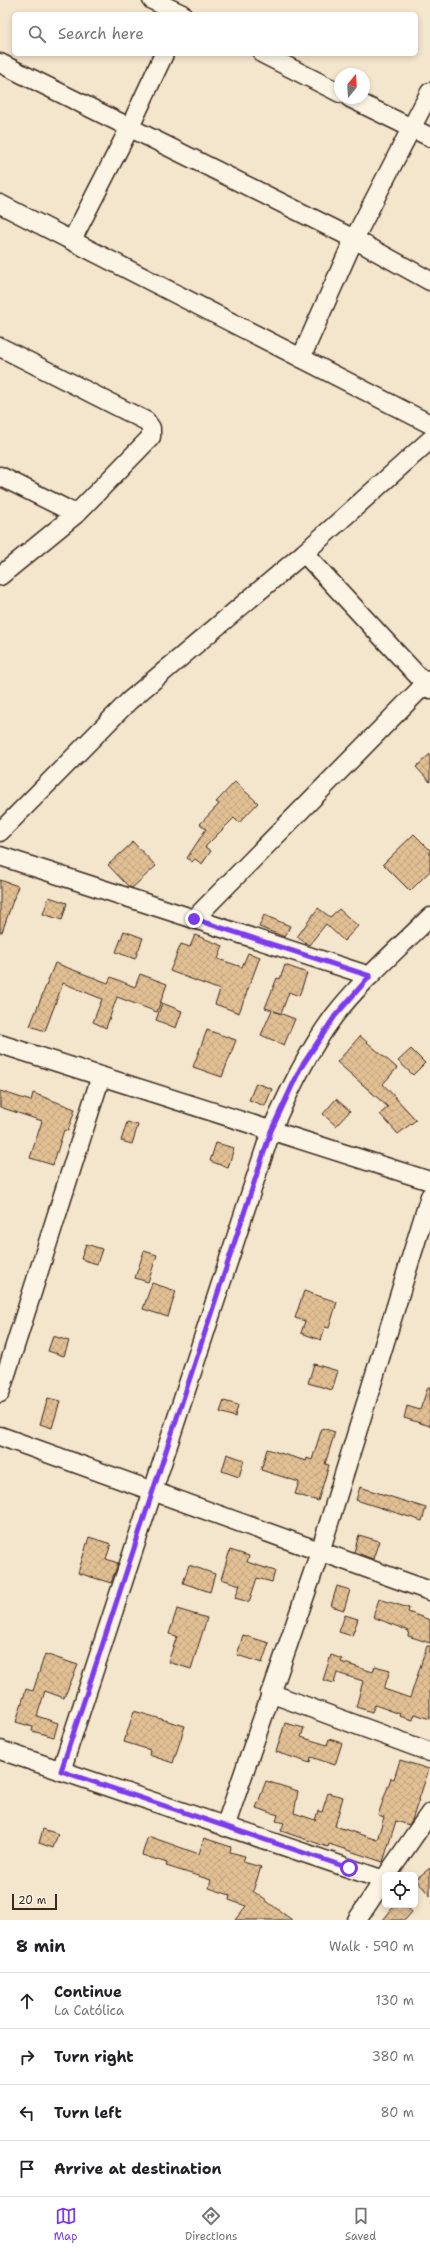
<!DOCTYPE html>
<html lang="en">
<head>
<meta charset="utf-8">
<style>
	:root { --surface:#fff; --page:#f6f6f6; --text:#202124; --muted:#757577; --line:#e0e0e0; --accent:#7c3aed }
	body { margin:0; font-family:"Shantell Sans",sans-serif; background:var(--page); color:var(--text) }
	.controls { position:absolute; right:12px; bottom:12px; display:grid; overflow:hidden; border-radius:6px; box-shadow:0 2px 6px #0003 }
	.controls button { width:36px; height:36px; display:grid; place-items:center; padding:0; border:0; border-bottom:1px solid var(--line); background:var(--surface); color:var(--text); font:20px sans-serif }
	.compass { position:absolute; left:334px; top:68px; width:36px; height:36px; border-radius:50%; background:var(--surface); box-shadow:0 2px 6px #0003; rotate:18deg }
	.scale { position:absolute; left:12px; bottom:10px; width:45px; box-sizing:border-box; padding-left:4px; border:2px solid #3b2a1e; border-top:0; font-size:11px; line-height:14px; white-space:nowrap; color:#3b2a1e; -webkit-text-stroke:3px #fcf5e5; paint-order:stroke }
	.stop { position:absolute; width:12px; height:12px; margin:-9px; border:3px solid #7c3aed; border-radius:50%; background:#fff }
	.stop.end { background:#7c3aed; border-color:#fff; box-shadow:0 1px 4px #0008 }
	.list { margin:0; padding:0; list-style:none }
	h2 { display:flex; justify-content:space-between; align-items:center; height:52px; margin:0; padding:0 16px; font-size:17px }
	h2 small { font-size:13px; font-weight:400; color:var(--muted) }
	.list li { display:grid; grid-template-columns:26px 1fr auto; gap:12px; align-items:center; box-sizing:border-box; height:56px; padding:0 16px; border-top:1px solid var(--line) }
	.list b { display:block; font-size:15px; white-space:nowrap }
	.list p { margin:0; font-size:13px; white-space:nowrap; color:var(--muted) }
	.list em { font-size:13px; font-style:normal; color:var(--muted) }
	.icon { flex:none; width:22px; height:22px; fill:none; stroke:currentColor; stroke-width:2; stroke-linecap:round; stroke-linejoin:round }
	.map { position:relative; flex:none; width:430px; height:1920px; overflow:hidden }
	.search { position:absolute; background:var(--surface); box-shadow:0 2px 6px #0003; left:12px; right:12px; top:12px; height:44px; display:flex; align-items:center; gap:10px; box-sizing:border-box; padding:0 14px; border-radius:6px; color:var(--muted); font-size:15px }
	.sheet { height:276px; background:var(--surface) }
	nav { display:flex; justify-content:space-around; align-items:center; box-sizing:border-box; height:56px; border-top:1px solid var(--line); background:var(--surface); font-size:11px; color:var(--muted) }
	nav a { display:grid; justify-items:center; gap:2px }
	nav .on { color:var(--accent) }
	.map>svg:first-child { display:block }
</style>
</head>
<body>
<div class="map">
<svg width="430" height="1920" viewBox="0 0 430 1920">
	<defs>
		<pattern id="building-cross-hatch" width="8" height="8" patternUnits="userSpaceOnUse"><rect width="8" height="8" fill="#e2c094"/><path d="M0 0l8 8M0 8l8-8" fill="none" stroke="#c3a57f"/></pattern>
	</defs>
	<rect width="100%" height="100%" fill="#f4e5cd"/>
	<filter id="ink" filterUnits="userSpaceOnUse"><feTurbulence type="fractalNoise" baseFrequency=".025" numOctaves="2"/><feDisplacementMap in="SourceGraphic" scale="8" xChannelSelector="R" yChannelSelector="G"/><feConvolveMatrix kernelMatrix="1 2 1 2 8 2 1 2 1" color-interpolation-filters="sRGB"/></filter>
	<g filter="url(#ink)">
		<!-- building -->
		<g fill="url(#building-cross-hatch)" stroke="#3b2a1e">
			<polygon points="430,754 430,782 416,767"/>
			<polygon points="235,782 258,803 239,823 234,818 205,847 211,851 202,864 195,859 192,862 187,858 206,829 200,824 219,804 216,802"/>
			<polygon points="414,834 430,850 430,871 410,891 383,864"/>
			<polygon points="133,842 156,866 132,888 128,886 108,865"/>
			<polygon points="0,880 18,886 2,932 0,932"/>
			<polygon points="49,897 67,903 62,920 43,914"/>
			<polygon points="318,908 330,917 339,909 358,926 344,941 326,924 309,945 297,937"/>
			<polygon points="264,915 290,926 285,937 259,927"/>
			<polygon points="124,931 143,938 135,959 116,952"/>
			<polygon points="195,935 223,946 218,959 242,967 248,953 260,957 239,1013 215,1004 220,990 170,971 181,944 190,947"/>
			<polygon points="55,963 108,983 111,977 135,987 140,974 167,984 157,1012 117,997 106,1028 93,1022 102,999 63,983 45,1031 30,1026"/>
			<polygon points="285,965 307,973 299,996 289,992 281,1014 274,1011 295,1019 284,1045 261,1035 272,1010 265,1008 277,978 280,979"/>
			<polygon points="162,1003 182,1011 176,1028 156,1020"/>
			<polygon points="207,1030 236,1040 222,1077 193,1067"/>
			<polygon points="360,1036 397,1068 383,1084 416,1120 398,1134 380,1114 388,1107 337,1062"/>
			<polygon points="411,1049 425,1063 413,1075 398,1061"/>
			<polygon points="256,1083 272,1089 265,1106 249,1100"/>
			<polygon points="0,1091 31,1101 33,1093 75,1109 68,1131 64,1130 53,1165 30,1158 42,1121 0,1107"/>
			<polygon points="336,1099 350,1111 336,1126 323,1114"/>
			<polygon points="127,1122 138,1125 132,1144 121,1141"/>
			<polygon points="216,1143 234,1148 228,1168 210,1161"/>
			<polygon points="86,1244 102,1249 97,1264 81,1259"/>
			<polygon points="144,1251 157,1255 148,1282 135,1278"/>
			<polygon points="152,1283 176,1291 168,1317 143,1309"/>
			<polygon points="304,1291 337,1302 329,1328 325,1327 321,1340 301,1333 305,1321 295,1318"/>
			<polygon points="53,1336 69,1341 64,1356 48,1351"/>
			<polygon points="314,1364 338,1371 332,1390 308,1383"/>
			<polygon points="428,1387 430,1387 430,1426 404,1418 407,1406 420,1410"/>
			<polygon points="48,1398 60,1401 52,1428 40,1424"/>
			<polygon points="224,1401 238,1405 235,1417 220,1412"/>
			<polygon points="322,1428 335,1432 325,1464 329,1465 318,1501 295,1494 299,1482 261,1470 267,1449 306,1461 307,1458 312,1460"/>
			<polygon points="227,1454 244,1460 239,1477 222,1471"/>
			<polygon points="360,1487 426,1508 422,1521 356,1500"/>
			<polygon points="359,1535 379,1541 373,1559 354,1552"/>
			<polygon points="89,1537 111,1544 106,1559 118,1563 111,1583 78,1573"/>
			<polygon points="230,1550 249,1556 247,1562 275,1571 272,1582 257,1578 249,1602 235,1598 240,1585 221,1579"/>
			<polygon points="189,1565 215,1574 210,1592 183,1583"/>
			<polygon points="337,1586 350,1590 344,1610 331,1606"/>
			<polygon points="379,1599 409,1608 408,1612 430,1620 430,1643 408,1636 409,1631 373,1617"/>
			<polygon points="177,1609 207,1618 191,1669 168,1662 177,1636 169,1634"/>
			<polygon points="345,1615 358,1619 352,1636 339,1632"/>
			<polygon points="243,1635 269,1643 262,1663 237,1655"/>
			<polygon points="427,1646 430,1646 430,1719 415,1714 413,1720 399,1716 400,1714 375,1705 372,1712 356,1707 363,1681 337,1673 334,1683 323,1680 331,1655 342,1659 341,1662 373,1672 375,1666 390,1670 384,1689 410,1698"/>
			<polygon points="45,1654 78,1665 64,1698 45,1691 37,1716 58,1723 54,1737 32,1731 33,1727 16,1722 26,1689 33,1691"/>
			<polygon points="134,1711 185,1726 173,1763 149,1755 150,1750 124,1742"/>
			<polygon points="285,1723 304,1728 301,1737 327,1745 329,1739 342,1743 335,1765 311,1757 310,1763 276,1752"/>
			<polygon points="400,1760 429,1769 412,1820 409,1825 396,1821 383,1862 329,1844 328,1847 281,1831 284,1823 276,1821 278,1815 256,1808 266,1781 298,1791 294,1813 315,1820 318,1811 322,1812 328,1793 343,1797 335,1826 377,1840 384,1817 378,1815 391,1778 394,1779"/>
			<polygon points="43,1829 58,1834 53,1848 39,1843"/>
			<polygon points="148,1836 199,1854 204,1838 231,1847 230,1852 245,1856 243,1862 261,1867 253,1891 292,1920 235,1920 246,1906 229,1900 230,1895 209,1888 211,1880 166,1866 167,1863 142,1855"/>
			<polygon points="430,1868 430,1896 416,1879"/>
			<polygon points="395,1905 404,1905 412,1912 405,1920 383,1920"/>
		</g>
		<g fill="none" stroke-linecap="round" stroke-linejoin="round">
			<!-- minor casing -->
			<g stroke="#3b2a1e" stroke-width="21">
				<g id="minor">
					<polyline points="152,0 182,14"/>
					<polyline points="263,54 340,93"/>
					<polyline points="0,63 354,239 430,281"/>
					<polyline points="350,98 430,137"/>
					<polyline points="0,204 430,424"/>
					<polyline points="72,240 129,129 164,54"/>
					<polyline points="0,347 146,421 151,428 151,437 76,514"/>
					<polyline points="301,358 354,239 430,92"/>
					<polyline points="0,476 76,514 0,576"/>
					<polyline points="304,553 430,689"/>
					<polyline points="0,832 129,701 304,553 430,440"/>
					<polyline points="0,856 370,976"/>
					<polyline points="194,919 430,679"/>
					<polyline points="0,1044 430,1181"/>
					<polyline points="0,1393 101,1076"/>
					<polyline points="0,1436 430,1591"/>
					<polyline points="270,1693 430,1752"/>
					<polyline points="0,1750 384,1880"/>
					<path d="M61,1771l210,-640c18,-40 37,-80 63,-115 28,-36 64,-67 96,-99"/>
					<polyline points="225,1827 320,1552 430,1196"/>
					<polyline points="387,1875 430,1813"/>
					<polyline points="357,1920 385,1878"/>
				</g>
			</g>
			<!-- minor -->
			<use href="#minor" stroke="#fcf5e5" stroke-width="18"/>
		</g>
	</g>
	<g fill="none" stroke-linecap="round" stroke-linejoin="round" filter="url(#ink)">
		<!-- route -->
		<polyline stroke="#7c3aed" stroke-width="5" points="194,919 370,976 335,1016 300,1069 271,1131 61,1771 349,1868"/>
	</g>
</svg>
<div class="controls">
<button><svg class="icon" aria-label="locate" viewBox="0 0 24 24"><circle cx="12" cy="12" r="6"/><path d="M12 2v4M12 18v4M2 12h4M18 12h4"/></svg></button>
</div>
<svg class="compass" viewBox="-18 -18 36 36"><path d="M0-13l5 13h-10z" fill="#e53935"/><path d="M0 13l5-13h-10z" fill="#757577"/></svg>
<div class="scale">20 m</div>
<div class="stop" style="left:349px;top:1868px"></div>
<div class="stop end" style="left:194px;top:919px"></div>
<div class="search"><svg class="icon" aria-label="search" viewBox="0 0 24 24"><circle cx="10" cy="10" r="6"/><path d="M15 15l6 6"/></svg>Search here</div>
</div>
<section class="sheet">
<h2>8 min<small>Walk · 590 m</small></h2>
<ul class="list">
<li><svg class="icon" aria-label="ahead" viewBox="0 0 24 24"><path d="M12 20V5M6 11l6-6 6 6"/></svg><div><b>Continue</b><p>La Católica</p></div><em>130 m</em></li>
<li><svg class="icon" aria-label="right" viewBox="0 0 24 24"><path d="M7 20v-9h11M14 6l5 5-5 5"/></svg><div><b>Turn right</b></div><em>380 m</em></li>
<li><svg class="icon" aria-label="left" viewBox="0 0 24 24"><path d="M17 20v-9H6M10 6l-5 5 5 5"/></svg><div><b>Turn left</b></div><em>80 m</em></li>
<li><svg class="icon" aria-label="arrive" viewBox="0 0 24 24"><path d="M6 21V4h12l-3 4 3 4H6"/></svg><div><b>Arrive at destination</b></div></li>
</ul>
</section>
<nav>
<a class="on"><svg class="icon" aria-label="map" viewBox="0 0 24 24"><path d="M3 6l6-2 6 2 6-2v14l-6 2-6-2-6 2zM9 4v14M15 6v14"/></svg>Map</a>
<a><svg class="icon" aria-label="directions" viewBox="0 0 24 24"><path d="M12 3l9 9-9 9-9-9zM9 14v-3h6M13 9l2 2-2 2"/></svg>Directions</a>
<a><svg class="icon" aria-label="saved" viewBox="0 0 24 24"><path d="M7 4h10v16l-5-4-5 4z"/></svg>Saved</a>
</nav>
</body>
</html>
